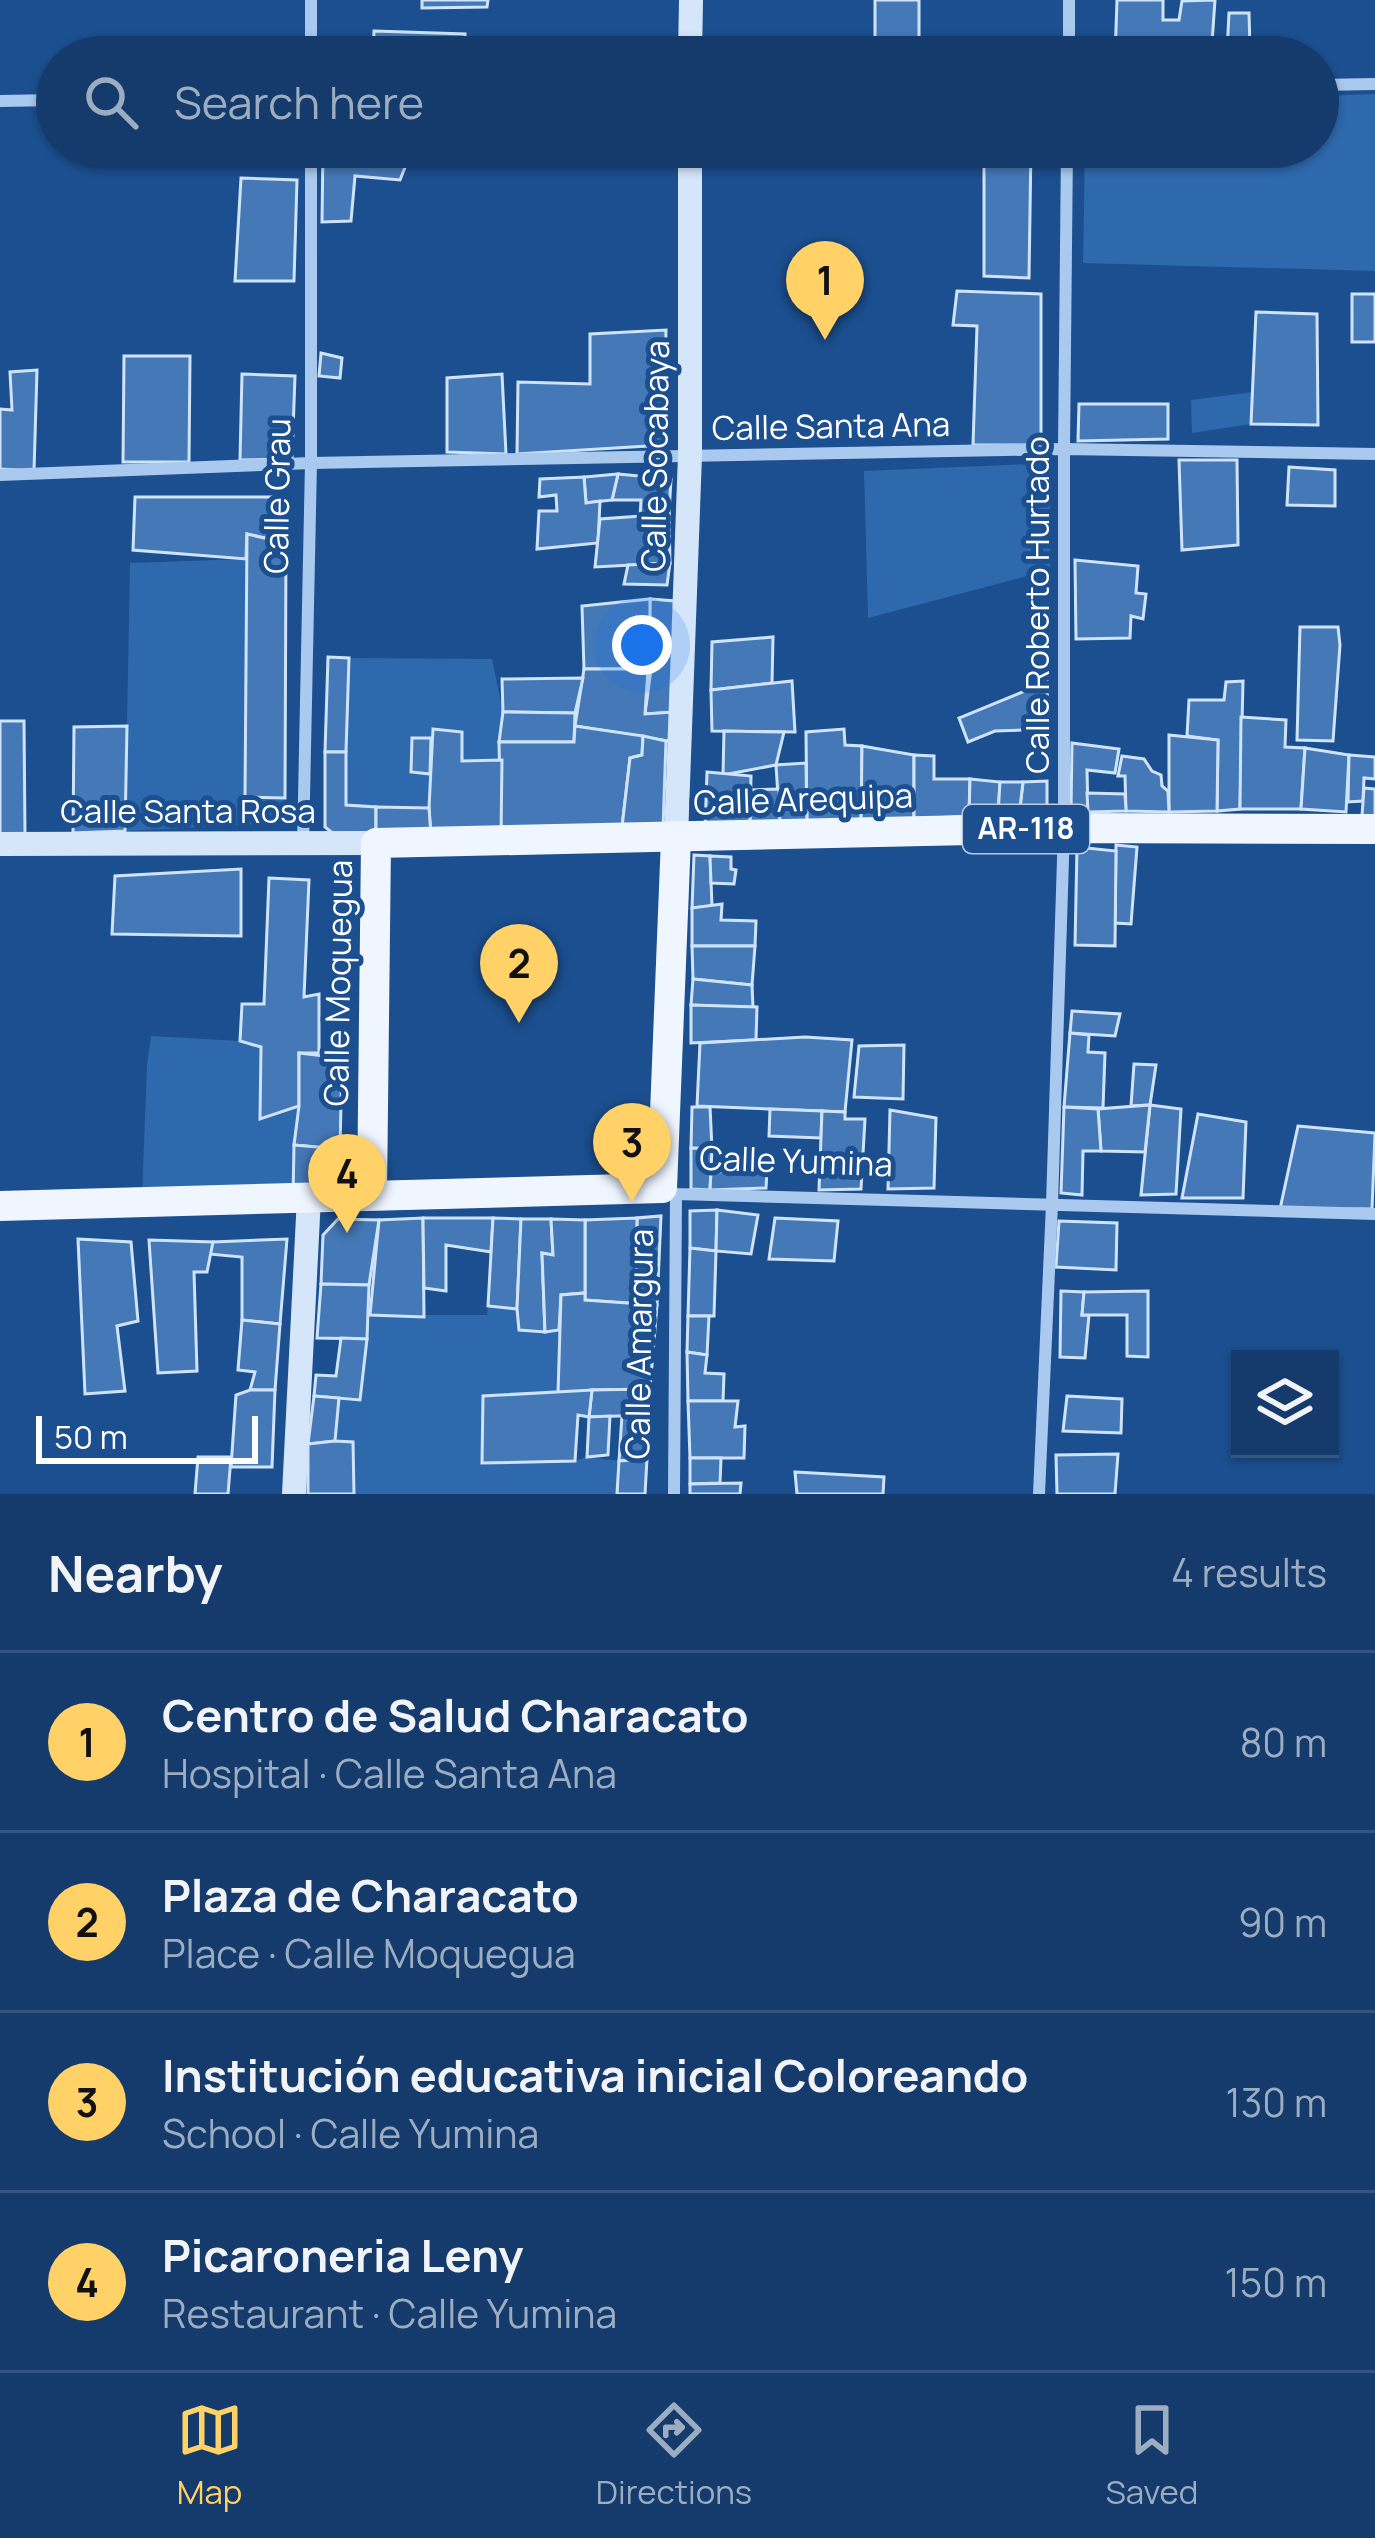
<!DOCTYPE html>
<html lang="en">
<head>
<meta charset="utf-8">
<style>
	:root { --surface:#143b6b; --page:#1d4271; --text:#f1f3f6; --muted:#9dadc1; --line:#33557e; --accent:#ffd166 }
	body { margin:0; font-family:Manrope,sans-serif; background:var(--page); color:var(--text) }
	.controls { position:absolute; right:36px; bottom:36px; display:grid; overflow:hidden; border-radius:0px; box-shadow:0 3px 9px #0004 }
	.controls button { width:108px; height:108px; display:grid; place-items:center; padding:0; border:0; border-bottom:3px solid var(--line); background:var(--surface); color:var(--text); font:60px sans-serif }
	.scale { position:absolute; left:36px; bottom:30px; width:222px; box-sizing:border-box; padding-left:12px; border:6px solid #fff; border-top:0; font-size:33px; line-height:42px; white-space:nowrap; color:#fff; -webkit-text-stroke:9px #1b4f8f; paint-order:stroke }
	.you { position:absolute; left:642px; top:645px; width:42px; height:42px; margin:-30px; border:9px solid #fff; border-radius:50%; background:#1a73e8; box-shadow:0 0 0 18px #1a73e833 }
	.badge { display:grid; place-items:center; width:78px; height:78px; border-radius:50%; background:var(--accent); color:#111; font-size:39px; font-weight:700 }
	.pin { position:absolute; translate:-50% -99px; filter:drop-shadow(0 3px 6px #0008) }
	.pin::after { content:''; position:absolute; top:63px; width:42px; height:36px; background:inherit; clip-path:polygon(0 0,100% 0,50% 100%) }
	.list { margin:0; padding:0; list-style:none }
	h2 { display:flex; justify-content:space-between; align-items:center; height:156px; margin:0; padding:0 48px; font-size:51px }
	h2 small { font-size:39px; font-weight:400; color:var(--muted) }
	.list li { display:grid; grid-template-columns:78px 1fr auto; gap:36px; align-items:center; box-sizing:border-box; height:180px; padding:0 48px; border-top:3px solid var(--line) }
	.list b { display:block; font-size:45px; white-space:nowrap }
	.list p { margin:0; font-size:39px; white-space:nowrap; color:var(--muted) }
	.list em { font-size:39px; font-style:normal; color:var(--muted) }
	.icon { flex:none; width:66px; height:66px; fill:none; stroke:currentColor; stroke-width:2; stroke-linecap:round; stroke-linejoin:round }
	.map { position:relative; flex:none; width:1375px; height:1494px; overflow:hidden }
	.search { position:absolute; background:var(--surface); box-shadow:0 3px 9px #0004; left:36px; right:36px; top:36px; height:132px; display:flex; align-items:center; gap:30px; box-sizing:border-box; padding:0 42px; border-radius:66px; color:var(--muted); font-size:45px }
	.sheet { height:876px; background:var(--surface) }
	nav { display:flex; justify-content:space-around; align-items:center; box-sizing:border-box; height:168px; border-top:3px solid var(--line); background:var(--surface); font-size:33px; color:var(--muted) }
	nav a { display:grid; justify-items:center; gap:6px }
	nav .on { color:var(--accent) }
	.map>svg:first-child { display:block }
</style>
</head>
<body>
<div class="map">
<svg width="1375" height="1494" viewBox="0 0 1375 1494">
	<rect width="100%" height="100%" fill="#1b4f8f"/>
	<!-- green -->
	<g fill="#2e69ad">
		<polygon points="1375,94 1375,271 1083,263 1085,147 1318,147 1318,96"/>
		<polygon points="1253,392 1251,424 1192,433 1191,400"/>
		<polygon points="1050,463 1050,570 868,618 864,471"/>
		<polygon points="246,559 245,796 285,798 283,823 125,831 130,563"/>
		<polygon points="349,658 492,659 503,712 499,741 502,760 462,761 462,732 433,729 431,738 412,739 411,772 430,774 429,808 346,805"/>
		<polygon points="151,1036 240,1041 261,1047 260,1118 299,1106 294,1145 293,1197 142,1198 147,1064"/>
		<polygon points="488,1306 517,1309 545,1332 559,1330 558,1394 482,1462 575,1461 587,1457 619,1461 617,1494 354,1494 335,1441 339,1398 360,1400 370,1315 487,1315"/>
	</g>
	<!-- building -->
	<g fill="#4478b7" stroke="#cfe3fa" stroke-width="3">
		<polygon points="422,0 488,0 487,7 422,8"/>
		<polygon points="875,0 919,0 919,53 875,54"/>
		<polygon points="1117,0 1163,0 1163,20 1179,20 1182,1 1215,0 1212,43 1160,41 1160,53 1115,57"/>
		<polygon points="1229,13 1249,13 1250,50 1227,52"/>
		<polygon points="374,31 465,34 464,57 373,57"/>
		<polygon points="323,147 409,147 408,160 400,180 355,176 351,221 322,222"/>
		<polygon points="409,147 490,147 489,157 408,160"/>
		<polygon points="984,147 1031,147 1029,278 984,276"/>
		<polygon points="241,178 297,180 294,281 235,281"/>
		<polygon points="957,291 1041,294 1041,445 973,445 977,326 953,325"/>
		<rect x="1352" y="294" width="23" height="48"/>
		<polygon points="1256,312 1317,314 1318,425 1251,424"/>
		<polygon points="666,330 664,445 517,454 518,382 590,384 590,334"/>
		<polygon points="321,353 342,358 340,378 319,376"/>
		<polygon points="124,356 190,356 189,462 123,462"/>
		<polygon points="37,370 34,471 0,469 0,409 12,410 10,372"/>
		<polygon points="242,374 295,376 292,459 240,460"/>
		<polygon points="502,374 506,454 447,452 447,378"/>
		<polygon points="1079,404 1168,404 1168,439 1078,441"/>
		<polygon points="1179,460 1237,460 1238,545 1182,550"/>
		<polygon points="1289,467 1335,470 1335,506 1287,505"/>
		<polygon points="618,474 671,479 669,514 640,517 641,500 612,500"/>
		<polygon points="618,474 612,500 586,503 584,477"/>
		<polygon points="584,477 586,503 600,501 598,543 537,549 539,511 557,511 556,495 539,497 540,479"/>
		<polygon points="135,497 283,497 286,543 247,534 246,559 133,550"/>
		<polygon points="669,514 670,563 595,567 600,519"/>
		<polygon points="247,534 286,543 285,798 245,797"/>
		<polygon points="1075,560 1138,566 1136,593 1146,594 1143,619 1131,616 1130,638 1076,639"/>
		<polygon points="670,563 667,585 624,584 628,565"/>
		<polygon points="650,599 675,601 674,652 654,647 657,638 649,637"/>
		<polygon points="650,599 650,618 631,619 629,669 584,669 582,606"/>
		<polygon points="1300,627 1338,627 1340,645 1333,741 1297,740"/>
		<polygon points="773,637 772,683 711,690 712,642"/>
		<polygon points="654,647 674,652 674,712 645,714"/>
		<polygon points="328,657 349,658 346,752 325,752"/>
		<polygon points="584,669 648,669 645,714 674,712 674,742 575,726"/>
		<polygon points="583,678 575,713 503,712 502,679"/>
		<polygon points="792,681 795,732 712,731 711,690"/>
		<polygon points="1243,681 1240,809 1217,811 1218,740 1187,736 1189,700 1224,700 1226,682"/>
		<polygon points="1047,682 1048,729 995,731 968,742 959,718"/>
		<polygon points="503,712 575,713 574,742 499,742"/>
		<polygon points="1241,717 1286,720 1285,747 1305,748 1301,809 1240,809"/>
		<polygon points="0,721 24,721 25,835 0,835"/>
		<polygon points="127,726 125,831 73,833 74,727"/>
		<polygon points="575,726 643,736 642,755 630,758 622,827 501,835 499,742 574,742"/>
		<polygon points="433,729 462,732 462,761 502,760 501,835 431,836 429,808"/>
		<polygon points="844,729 845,745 862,746 861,825 807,827 806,732"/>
		<polygon points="724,731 784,732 776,765 723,775"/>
		<polygon points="1169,735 1218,740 1217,811 1169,812"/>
		<polygon points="643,736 666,741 663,829 622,827 630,758 642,755"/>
		<polygon points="412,738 431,738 430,774 411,772"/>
		<polygon points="1072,743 1119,749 1115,773 1087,770 1088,812 1071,812"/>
		<polygon points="862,746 914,755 914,819 861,825"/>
		<polygon points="1305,748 1349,755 1346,812 1301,809"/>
		<polygon points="325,752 346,752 346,805 376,807 376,837 335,835 325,827"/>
		<polygon points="914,755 934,756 934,779 970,779 969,816 914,819"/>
		<polygon points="1349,755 1375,757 1375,779 1364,778 1363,801 1348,802"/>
		<polygon points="1122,756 1144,759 1152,771 1161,775 1162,786 1168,791 1169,812 1126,811 1125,776 1118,776"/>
		<polygon points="806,763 807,827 780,827 776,765"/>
		<polygon points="707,772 751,776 750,829 705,830"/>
		<polygon points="970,779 1000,782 998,815 969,816"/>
		<polygon points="1047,781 1047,815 1019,816 1023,782"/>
		<polygon points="1000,782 1023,782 1019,816 998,815"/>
		<polygon points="1364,788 1375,789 1375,816 1362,816"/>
		<polygon points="779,789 780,827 750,829 751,790"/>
		<polygon points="1087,793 1125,794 1126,811 1088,812"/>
		<polygon points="376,807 429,808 431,836 376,837"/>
		<polygon points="1116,845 1137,847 1131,924 1115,923"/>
		<polygon points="1077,847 1116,851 1115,946 1075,945"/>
		<polygon points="694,855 710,856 712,906 692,908"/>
		<polygon points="710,856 731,857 731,869 736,870 734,884 711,883"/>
		<polygon points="241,869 241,936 112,934 115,876"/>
		<polygon points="269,878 309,880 304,997 319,994 319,1053 299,1053 299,1106 260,1119 261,1047 240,1041 242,1004 264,1004"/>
		<polygon points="722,904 721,920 756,921 755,946 692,946 692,908"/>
		<polygon points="692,946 755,946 752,985 693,979"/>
		<polygon points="693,979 752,985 753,1008 691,1005"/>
		<polygon points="691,1005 757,1007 756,1040 691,1043"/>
		<polygon points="1072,1011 1120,1014 1115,1036 1070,1033"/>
		<polygon points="1070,1033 1089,1035 1088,1052 1105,1053 1103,1108 1064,1107"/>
		<polygon points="805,1037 852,1040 845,1112 697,1106 700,1043"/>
		<polygon points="904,1045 903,1099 854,1097 859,1046"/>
		<polygon points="299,1053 342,1058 340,1149 294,1145 299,1106"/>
		<polygon points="1134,1064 1156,1065 1150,1105 1131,1106"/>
		<polygon points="1150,1105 1181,1109 1176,1194 1141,1195"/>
		<polygon points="1150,1105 1145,1152 1101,1151 1098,1109"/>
		<polygon points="692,1107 710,1107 712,1149 691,1148"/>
		<polygon points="1064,1107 1098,1109 1101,1151 1083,1151 1082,1195 1061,1193"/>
		<polygon points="770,1109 822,1111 821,1138 769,1136"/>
		<polygon points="890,1110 936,1118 934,1188 888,1189"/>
		<polygon points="822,1111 845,1112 845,1119 865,1119 861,1189 819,1190"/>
		<polygon points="1198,1114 1246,1122 1243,1198 1182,1198"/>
		<polygon points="1298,1126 1375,1133 1372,1209 1280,1209"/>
		<polygon points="294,1145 340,1149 339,1178 323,1193 293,1197"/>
		<polygon points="691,1148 712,1149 710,1190 691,1189"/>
		<polygon points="767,1170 766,1188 710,1190 711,1172"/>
		<polygon points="717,1210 716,1251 690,1248 690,1211"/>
		<polygon points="717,1210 758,1215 751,1254 716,1251"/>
		<polygon points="661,1216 657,1305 636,1304 637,1218"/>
		<polygon points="423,1218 424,1317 370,1315 379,1220"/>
		<polygon points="423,1218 493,1218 491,1252 446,1245 446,1291 424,1288"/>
		<polygon points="493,1218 521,1219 517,1309 488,1306"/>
		<polygon points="637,1218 636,1304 585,1300 585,1220"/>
		<polygon points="775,1218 838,1221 834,1261 769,1259"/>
		<polygon points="338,1219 379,1220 369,1285 321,1284 323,1235"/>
		<polygon points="521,1219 551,1219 553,1255 542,1253 545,1332 519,1330 517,1309"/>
		<polygon points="551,1219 585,1220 585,1293 561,1295 559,1330 545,1332 542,1253 553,1255"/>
		<polygon points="1059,1221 1117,1223 1116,1270 1056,1267"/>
		<polygon points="78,1239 131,1242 138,1321 117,1326 125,1391 85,1394"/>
		<polygon points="287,1239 280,1324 242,1320 242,1257 209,1254 213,1242"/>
		<polygon points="149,1240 213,1242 207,1272 194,1272 197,1371 158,1373"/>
		<polygon points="690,1248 716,1251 714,1316 688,1316"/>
		<polygon points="321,1284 369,1285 367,1339 317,1338"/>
		<polygon points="1061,1291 1084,1292 1082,1315 1089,1315 1085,1358 1060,1357"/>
		<polygon points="1148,1291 1148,1357 1127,1356 1127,1315 1082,1315 1084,1292"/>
		<polygon points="585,1293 585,1300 657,1305 650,1389 592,1390 558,1394 561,1295"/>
		<polygon points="688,1316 709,1316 707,1355 687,1352"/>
		<polygon points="242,1320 280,1324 275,1390 250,1390 255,1372 238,1370"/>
		<polygon points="341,1338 367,1339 360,1400 314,1396 316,1375 336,1376"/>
		<polygon points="687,1352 707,1355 705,1373 724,1374 723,1401 688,1401"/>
		<polygon points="650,1389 649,1415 589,1417 592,1390"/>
		<polygon points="250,1390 275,1390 272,1467 231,1467 236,1395"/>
		<polygon points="592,1390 589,1417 578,1415 575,1461 482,1463 483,1396"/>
		<polygon points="314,1396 339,1398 335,1441 308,1444"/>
		<polygon points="1067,1396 1122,1399 1121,1433 1063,1431"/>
		<polygon points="688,1401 738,1401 735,1427 745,1426 744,1458 690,1458"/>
		<polygon points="622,1415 649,1415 647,1459 619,1461"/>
		<polygon points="610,1416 608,1455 587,1457 589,1417"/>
		<polygon points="335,1441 353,1442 354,1494 308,1494 308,1444"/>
		<polygon points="1118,1454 1115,1494 1057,1494 1056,1455"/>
		<polygon points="198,1457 231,1457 228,1494 195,1494"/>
		<polygon points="690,1458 721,1458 720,1483 690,1484"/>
		<polygon points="647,1459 645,1494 617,1494 619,1461"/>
		<polygon points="795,1472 884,1477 883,1494 797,1494"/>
		<polygon points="741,1483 740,1494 690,1494 690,1484"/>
	</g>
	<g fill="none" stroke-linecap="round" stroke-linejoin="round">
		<!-- street -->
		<g stroke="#a9c9ee" stroke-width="12">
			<polyline points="311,0 311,57"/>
			<polyline points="1069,57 1069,0"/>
			<polyline points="1318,85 1375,84"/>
			<polyline points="0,101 57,100"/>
			<polyline points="0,475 311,463 1064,449 1375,454"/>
			<polyline points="303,845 311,463 311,147"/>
			<polyline points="663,1189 676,1194 1375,1214"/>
			<polyline points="674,1494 676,1194"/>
			<polyline points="1039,1494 1052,1204 1064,828 1064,449 1067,147"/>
		</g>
		<!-- secondary -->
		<g stroke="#d6e6fa" stroke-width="24">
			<polyline points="690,57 691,0"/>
			<polyline points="676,838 690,455 690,147"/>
			<polyline points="0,844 376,843"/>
			<polyline points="294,1494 309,1197"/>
		</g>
		<!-- primary -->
		<g stroke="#f0f6ff" stroke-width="30">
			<polyline points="372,1195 376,843 1064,828 1375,829"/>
			<polyline points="0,1206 662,1188 676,838"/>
		</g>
	</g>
	<g text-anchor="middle" stroke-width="10" stroke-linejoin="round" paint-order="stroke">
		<!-- shield labels -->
		<rect fill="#1b4f8f" stroke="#bbcadd" stroke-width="3" x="963" y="805" width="126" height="48" rx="9"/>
		<g font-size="30" font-weight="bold" fill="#fff">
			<text x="1026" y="839">AR-118</text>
		</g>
		<!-- street labels -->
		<g font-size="33" fill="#fff" stroke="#1b4f8f">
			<text transform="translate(831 426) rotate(-1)" y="12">Calle Santa Ana</text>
			<text transform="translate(655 456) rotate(-89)" y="12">Calle Socabaya</text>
			<text transform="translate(277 496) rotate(-89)" y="12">Calle Grau</text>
			<text transform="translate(1037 605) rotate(-90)" y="12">Calle Roberto Hurtado</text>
			<text transform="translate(803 799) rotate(-2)" y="12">Calle Arequipa</text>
			<text x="188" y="823">Calle Santa Rosa</text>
			<text transform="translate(338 983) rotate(-89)" y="12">Calle Moquegua</text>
			<text transform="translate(796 1161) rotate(2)" y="12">Calle Yumina</text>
			<text transform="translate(639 1344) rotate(-89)" y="12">Calle Amargura</text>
		</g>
	</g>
</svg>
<div class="controls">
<button><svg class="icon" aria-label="layers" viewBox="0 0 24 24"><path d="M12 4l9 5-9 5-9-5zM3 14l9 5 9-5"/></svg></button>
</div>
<div class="scale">50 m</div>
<div class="you"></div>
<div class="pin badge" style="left:825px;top:340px">1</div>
<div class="pin badge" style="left:519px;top:1023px">2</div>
<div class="pin badge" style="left:632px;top:1202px">3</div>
<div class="pin badge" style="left:347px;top:1233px">4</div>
<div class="search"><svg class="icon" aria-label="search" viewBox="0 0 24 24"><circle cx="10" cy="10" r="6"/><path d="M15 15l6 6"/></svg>Search here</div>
</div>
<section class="sheet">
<h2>Nearby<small>4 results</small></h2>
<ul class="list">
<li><span class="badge">1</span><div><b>Centro de Salud Characato</b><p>Hospital · Calle Santa Ana</p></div><em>80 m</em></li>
<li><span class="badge">2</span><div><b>Plaza de Characato</b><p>Place · Calle Moquegua</p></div><em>90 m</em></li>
<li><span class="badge">3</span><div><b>Institución educativa inicial Coloreando</b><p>School · Calle Yumina</p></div><em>130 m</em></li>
<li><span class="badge">4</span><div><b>Picaroneria Leny</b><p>Restaurant · Calle Yumina</p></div><em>150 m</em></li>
</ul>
</section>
<nav>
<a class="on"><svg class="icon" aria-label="map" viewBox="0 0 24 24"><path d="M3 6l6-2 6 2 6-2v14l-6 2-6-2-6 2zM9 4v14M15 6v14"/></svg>Map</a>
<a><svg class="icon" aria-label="directions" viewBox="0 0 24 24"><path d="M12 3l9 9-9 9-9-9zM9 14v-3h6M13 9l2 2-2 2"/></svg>Directions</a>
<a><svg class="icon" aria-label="saved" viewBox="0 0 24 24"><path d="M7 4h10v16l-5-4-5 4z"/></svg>Saved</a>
</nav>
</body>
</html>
